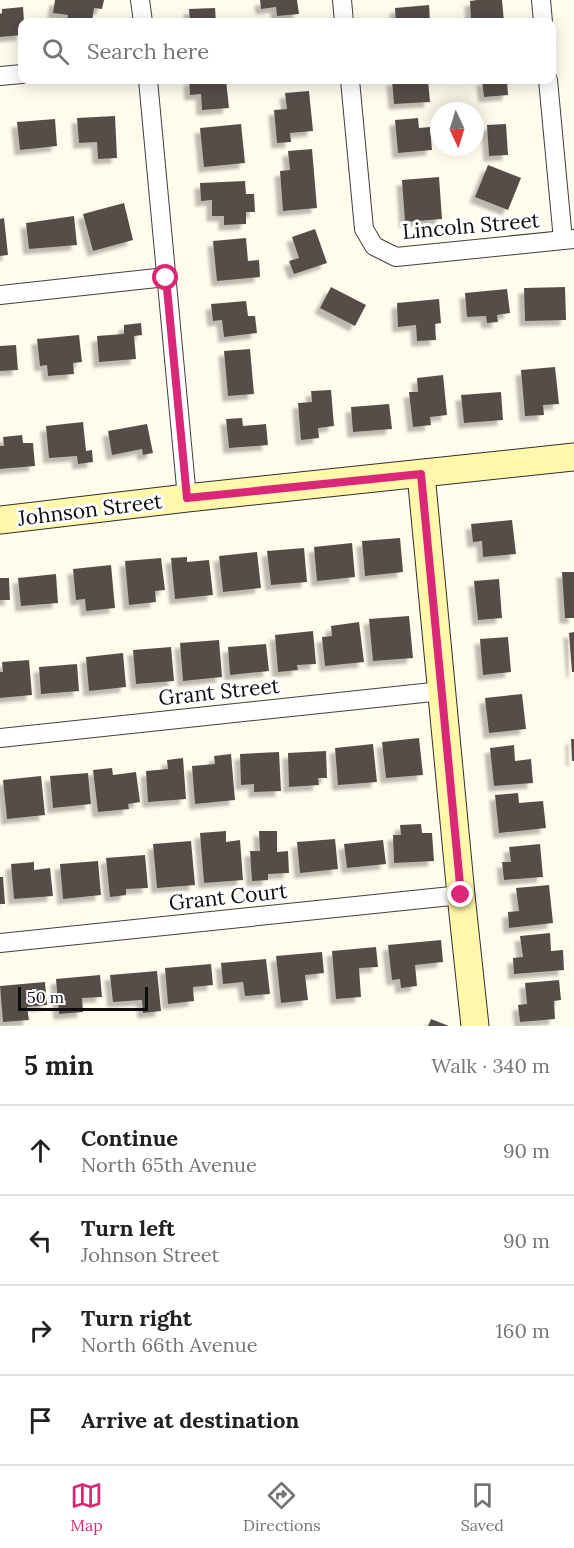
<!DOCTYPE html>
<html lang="en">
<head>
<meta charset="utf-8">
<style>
	:root { --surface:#fff; --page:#f2f2f2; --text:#202124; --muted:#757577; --line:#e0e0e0; --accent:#db2777 }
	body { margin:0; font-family:Lora,serif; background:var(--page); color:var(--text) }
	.compass { position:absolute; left:430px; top:102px; width:54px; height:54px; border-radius:50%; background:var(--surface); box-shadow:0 3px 15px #0003; rotate:176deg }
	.scale { position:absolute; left:18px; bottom:15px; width:130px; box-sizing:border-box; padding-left:6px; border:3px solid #0d0d0d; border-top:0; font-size:16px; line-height:21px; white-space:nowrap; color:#0d0d0d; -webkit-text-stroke:4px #fff; paint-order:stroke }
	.stop { position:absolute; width:18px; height:18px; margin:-14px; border:4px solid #db2777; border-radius:50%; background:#fff }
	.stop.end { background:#db2777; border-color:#fff; box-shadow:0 2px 6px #0008 }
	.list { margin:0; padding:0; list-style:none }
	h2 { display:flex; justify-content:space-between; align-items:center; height:78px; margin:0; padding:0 24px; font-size:26px }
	h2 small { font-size:20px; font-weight:400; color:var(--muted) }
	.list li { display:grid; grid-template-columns:39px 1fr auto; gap:18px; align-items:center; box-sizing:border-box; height:90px; padding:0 24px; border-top:2px solid var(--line) }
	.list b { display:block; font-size:22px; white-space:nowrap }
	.list p { margin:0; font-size:20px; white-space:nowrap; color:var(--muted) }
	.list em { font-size:20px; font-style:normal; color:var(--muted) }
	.icon { flex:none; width:33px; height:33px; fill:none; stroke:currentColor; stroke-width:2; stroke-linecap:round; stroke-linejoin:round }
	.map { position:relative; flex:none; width:574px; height:1026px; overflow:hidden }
	.search { position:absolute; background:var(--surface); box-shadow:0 3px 15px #0003; left:18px; right:18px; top:18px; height:66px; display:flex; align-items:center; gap:15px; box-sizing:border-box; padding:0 21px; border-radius:12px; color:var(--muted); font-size:22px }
	.sheet { height:438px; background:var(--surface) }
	nav { display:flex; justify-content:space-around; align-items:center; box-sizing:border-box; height:84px; border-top:2px solid var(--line); background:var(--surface); font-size:16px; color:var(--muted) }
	nav a { display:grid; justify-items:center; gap:3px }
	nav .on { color:var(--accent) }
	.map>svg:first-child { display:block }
</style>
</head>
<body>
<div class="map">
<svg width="574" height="1026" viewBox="0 0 574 1026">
	<defs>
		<filter id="shadow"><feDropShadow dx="-5.5" dy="5.5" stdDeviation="1.5" flood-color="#0004"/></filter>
	</defs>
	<rect width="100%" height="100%" fill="#fffcee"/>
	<!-- building -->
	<g fill="#574e49" filter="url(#shadow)">
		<polygon points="55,0 104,0 102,9 94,8 92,22 67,22 68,15 53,13"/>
		<polygon points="260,0 297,0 299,14 277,16 276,7 261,9"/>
		<polygon points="477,0 502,0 504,22 471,22 470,1"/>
		<polygon points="429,5 430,22 396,22 395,8"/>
		<polygon points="23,7 24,22 22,22 22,35 0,37 0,14 2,13 2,9"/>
		<polygon points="215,8 216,22 190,22 189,9"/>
		<polygon points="189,80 226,80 229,108 202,110 201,94 190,95"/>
		<polygon points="392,80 428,80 430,102 394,104"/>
		<polygon points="482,80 507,80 508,95 484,97"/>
		<polygon points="309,91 313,131 290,133 291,142 277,143 274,110 287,109 285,93"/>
		<polygon points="115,116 117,158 98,159 97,142 79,143 77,118"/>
		<polygon points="418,118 419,128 430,127 432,150 398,153 395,120"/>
		<polygon points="55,119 57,146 20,150 17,122"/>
		<polygon points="241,124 245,163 204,167 200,128"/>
		<polygon points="506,124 508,155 489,156 487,125"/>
		<polygon points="312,149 317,208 283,211 280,171 290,170 288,151"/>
		<polygon points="488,165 521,178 508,210 475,197"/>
		<polygon points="439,177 442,219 405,222 402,180"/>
		<polygon points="245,181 246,194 254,194 255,212 246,212 246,224 224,225 224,216 212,216 212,200 201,201 200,183"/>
		<polygon points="124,203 133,240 93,251 83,214"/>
		<polygon points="74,216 77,245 29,249 26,223"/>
		<polygon points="4,218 8,255 0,256 0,219"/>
		<polygon points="315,229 327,263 294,274 289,261 299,258 292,237"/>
		<polygon points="246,238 248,261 259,260 260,277 217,281 213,241"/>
		<polygon points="331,287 366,305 355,326 320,308"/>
		<polygon points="565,287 566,320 525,321 524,288"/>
		<polygon points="507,289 510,313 497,315 498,322 487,323 486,316 467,317 465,293"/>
		<polygon points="439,299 441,323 435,324 436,340 417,341 416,325 398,327 397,303"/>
		<polygon points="246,301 248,316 255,316 257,333 224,337 222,320 213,321 211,304"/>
		<polygon points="141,323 142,335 134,336 136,359 99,362 97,336 124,334 124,325"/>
		<polygon points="79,335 82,362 73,363 74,374 48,376 47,365 40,366 37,339"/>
		<polygon points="16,345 18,370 0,371 0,346"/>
		<polygon points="250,349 254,394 228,396 224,351"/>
		<polygon points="555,367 559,404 543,405 544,415 525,416 521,370"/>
		<polygon points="443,375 447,415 430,417 431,425 413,427 409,392 418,392 417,378"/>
		<polygon points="331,390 334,426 318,428 319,438 301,440 298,403 312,402 311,391"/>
		<polygon points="501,392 503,420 464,423 461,395"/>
		<polygon points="389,404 392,429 353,432 351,407"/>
		<polygon points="242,418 243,426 266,424 268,445 229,448 226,419"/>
		<polygon points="83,422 86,451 92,450 93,462 78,464 77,456 49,458 46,426"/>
		<polygon points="147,424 153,453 143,455 142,449 112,455 108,431"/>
		<polygon points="22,435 23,443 33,443 35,466 0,469 0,446 4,446 3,437"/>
		<polygon points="512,520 516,554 483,557 482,541 473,542 471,524"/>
		<polygon points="400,538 403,572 365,576 362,541"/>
		<polygon points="352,543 355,577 317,581 314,547"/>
		<polygon points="304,548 307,582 271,585 267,551"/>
		<polygon points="257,552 261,588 223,592 219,556"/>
		<polygon points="187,557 187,562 209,560 213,595 175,599 171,558"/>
		<polygon points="161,558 165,590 155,591 156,602 129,605 125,561"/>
		<polygon points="111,565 115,608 86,611 85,599 76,600 73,569"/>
		<polygon points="562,572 574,572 574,618 565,618"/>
		<polygon points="56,574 58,603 21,606 18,578"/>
		<polygon points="0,578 9,578 10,600 0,600"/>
		<polygon points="499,579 502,618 478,620 474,581"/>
		<polygon points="409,616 413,658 373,661 369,619"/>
		<polygon points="359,622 364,662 325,666 322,637 332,636 331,626"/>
		<polygon points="313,631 316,664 297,665 298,670 278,672 275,635"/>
		<polygon points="574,632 574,672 572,672 569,633"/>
		<polygon points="508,637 511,672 483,675 480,639"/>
		<polygon points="219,640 222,677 183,681 180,643"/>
		<polygon points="266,644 269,671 230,675 228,647"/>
		<polygon points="171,647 174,681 136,684 133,650"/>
		<polygon points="123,653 126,687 89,691 86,657"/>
		<polygon points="29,660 32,695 0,698 0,672 3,672 2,662"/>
		<polygon points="77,664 79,691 41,694 39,667"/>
		<polygon points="522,694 526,729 489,733 485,698"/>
		<polygon points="419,738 423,775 386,778 382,742"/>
		<polygon points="571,739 574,739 574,761 572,761"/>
		<polygon points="373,744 377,782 338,785 335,748"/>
		<polygon points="514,745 515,761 531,759 533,783 494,786 490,748"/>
		<polygon points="326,751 327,778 318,778 319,785 289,787 288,753"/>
		<polygon points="279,752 281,791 254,792 254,784 241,785 240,754"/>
		<polygon points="231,754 235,800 195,804 192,766 215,764 214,756"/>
		<polygon points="183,758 186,799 148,802 146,771 168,769 167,760"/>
		<polygon points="112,768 113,775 136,772 140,802 128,804 129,809 98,812 93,770"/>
		<polygon points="88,773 91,804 53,808 50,776"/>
		<polygon points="41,776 45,815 7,819 3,780"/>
		<polygon points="518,793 519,803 543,801 546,828 499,833 495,795"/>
		<polygon points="421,824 422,833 432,833 434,861 394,863 393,835 401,835 400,825"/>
		<polygon points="226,831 226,842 240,840 243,880 204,883 200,833"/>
		<polygon points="259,831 277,831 277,852 288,851 289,873 268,874 268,880 252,881 250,851 260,851"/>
		<polygon points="335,839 338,869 300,873 297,842"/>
		<polygon points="383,840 386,864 347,868 344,844"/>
		<polygon points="191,841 195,885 157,888 153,844"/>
		<polygon points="540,844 543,877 504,880 502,862 511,862 509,847"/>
		<polygon points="145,855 148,888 126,889 126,895 110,897 106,858"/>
		<polygon points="98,861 101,895 63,899 60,864"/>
		<polygon points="34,862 34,870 50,868 53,896 14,899 11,864"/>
		<polygon points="0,877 3,877 5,904 0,904"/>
		<polygon points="549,885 553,923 509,928 508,912 519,911 516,888"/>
		<polygon points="550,933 551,951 563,950 564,970 514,974 513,958 523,957 520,936"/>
		<polygon points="441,940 443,962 415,965 417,986 401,988 400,979 392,980 388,945"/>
		<polygon points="376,947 378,967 359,968 361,997 336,999 332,951"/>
		<polygon points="322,952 324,973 305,975 308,1000 281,1003 276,956"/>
		<polygon points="266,959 270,994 245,996 243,982 223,984 221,963"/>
		<polygon points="211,964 213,985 193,987 194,1001 168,1004 165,968"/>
		<polygon points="157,971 161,1011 143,1013 142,1000 113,1002 110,975"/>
		<polygon points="100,975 102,997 82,998 83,1012 59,1014 56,979"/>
		<polygon points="559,980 561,1000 554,1001 555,1019 520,1022 518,1005 527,1004 525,983"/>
		<polygon points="45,982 47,1005 27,1007 29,1020 3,1022 0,986"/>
		<polygon points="431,1019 449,1026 428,1026"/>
	</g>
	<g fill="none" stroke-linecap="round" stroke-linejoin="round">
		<!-- street casing -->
		<g stroke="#404040" stroke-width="20">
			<g id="street">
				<polyline points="140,0 143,22"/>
				<polyline points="342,0 344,22"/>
				<polyline points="541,0 543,22"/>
				<polyline points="0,76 22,74"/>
				<polyline points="148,80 187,498"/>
				<polyline points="350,80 364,229 374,246 396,257 574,239"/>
				<polyline points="548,80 563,240"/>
				<polyline points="0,295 166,277"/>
				<polyline points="0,738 442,691"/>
				<polyline points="0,943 461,895"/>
			</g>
		</g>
		<!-- secondary casing -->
		<g stroke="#2f2f2f" stroke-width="29">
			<g id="secondary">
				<polyline points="421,474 461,895 475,1026"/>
				<polyline points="0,520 187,498 574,457"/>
			</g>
		</g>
		<!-- street -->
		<use href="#street" stroke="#fff" stroke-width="18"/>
		<!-- secondary -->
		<use href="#secondary" stroke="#fff7a9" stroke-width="27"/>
	</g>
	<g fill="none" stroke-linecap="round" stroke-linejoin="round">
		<!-- route -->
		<polyline stroke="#db2777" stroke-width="8" points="166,278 187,498 421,474 461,895"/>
	</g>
	<g text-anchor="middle" stroke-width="6" stroke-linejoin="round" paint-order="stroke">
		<!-- street labels -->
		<g font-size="21" fill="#0d0d0d" stroke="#fff">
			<text transform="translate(471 226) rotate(-5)" y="7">Lincoln Street</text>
			<text transform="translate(90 510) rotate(-7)" y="7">Johnson Street</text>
			<text transform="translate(219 692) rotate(-6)" y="7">Grant Street</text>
			<text transform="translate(228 897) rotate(-6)" y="7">Grant Court</text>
		</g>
	</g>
</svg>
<svg class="compass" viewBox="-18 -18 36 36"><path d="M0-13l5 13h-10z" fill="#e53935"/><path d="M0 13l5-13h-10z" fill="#757577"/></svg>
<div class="scale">50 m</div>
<div class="stop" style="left:166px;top:278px"></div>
<div class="stop end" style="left:461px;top:895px"></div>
<div class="search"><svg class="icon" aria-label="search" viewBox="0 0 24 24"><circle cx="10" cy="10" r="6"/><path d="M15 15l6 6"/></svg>Search here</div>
</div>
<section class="sheet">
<h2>5 min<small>Walk · 340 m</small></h2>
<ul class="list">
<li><svg class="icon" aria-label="ahead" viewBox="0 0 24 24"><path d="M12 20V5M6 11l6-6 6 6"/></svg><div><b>Continue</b><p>North 65th Avenue</p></div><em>90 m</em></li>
<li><svg class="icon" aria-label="left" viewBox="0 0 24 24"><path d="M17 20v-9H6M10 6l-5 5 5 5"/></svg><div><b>Turn left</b><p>Johnson Street</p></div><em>90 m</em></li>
<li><svg class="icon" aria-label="right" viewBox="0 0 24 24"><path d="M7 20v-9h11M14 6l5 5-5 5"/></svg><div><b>Turn right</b><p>North 66th Avenue</p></div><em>160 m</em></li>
<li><svg class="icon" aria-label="arrive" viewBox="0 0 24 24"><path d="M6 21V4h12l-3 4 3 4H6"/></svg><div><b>Arrive at destination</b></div></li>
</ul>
</section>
<nav>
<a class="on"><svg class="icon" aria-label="map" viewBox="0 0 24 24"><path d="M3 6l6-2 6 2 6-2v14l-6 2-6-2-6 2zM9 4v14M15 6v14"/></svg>Map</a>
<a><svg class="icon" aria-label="directions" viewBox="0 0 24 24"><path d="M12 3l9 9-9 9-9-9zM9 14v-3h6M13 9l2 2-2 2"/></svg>Directions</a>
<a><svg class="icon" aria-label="saved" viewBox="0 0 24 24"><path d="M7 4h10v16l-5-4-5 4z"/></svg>Saved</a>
</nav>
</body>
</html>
